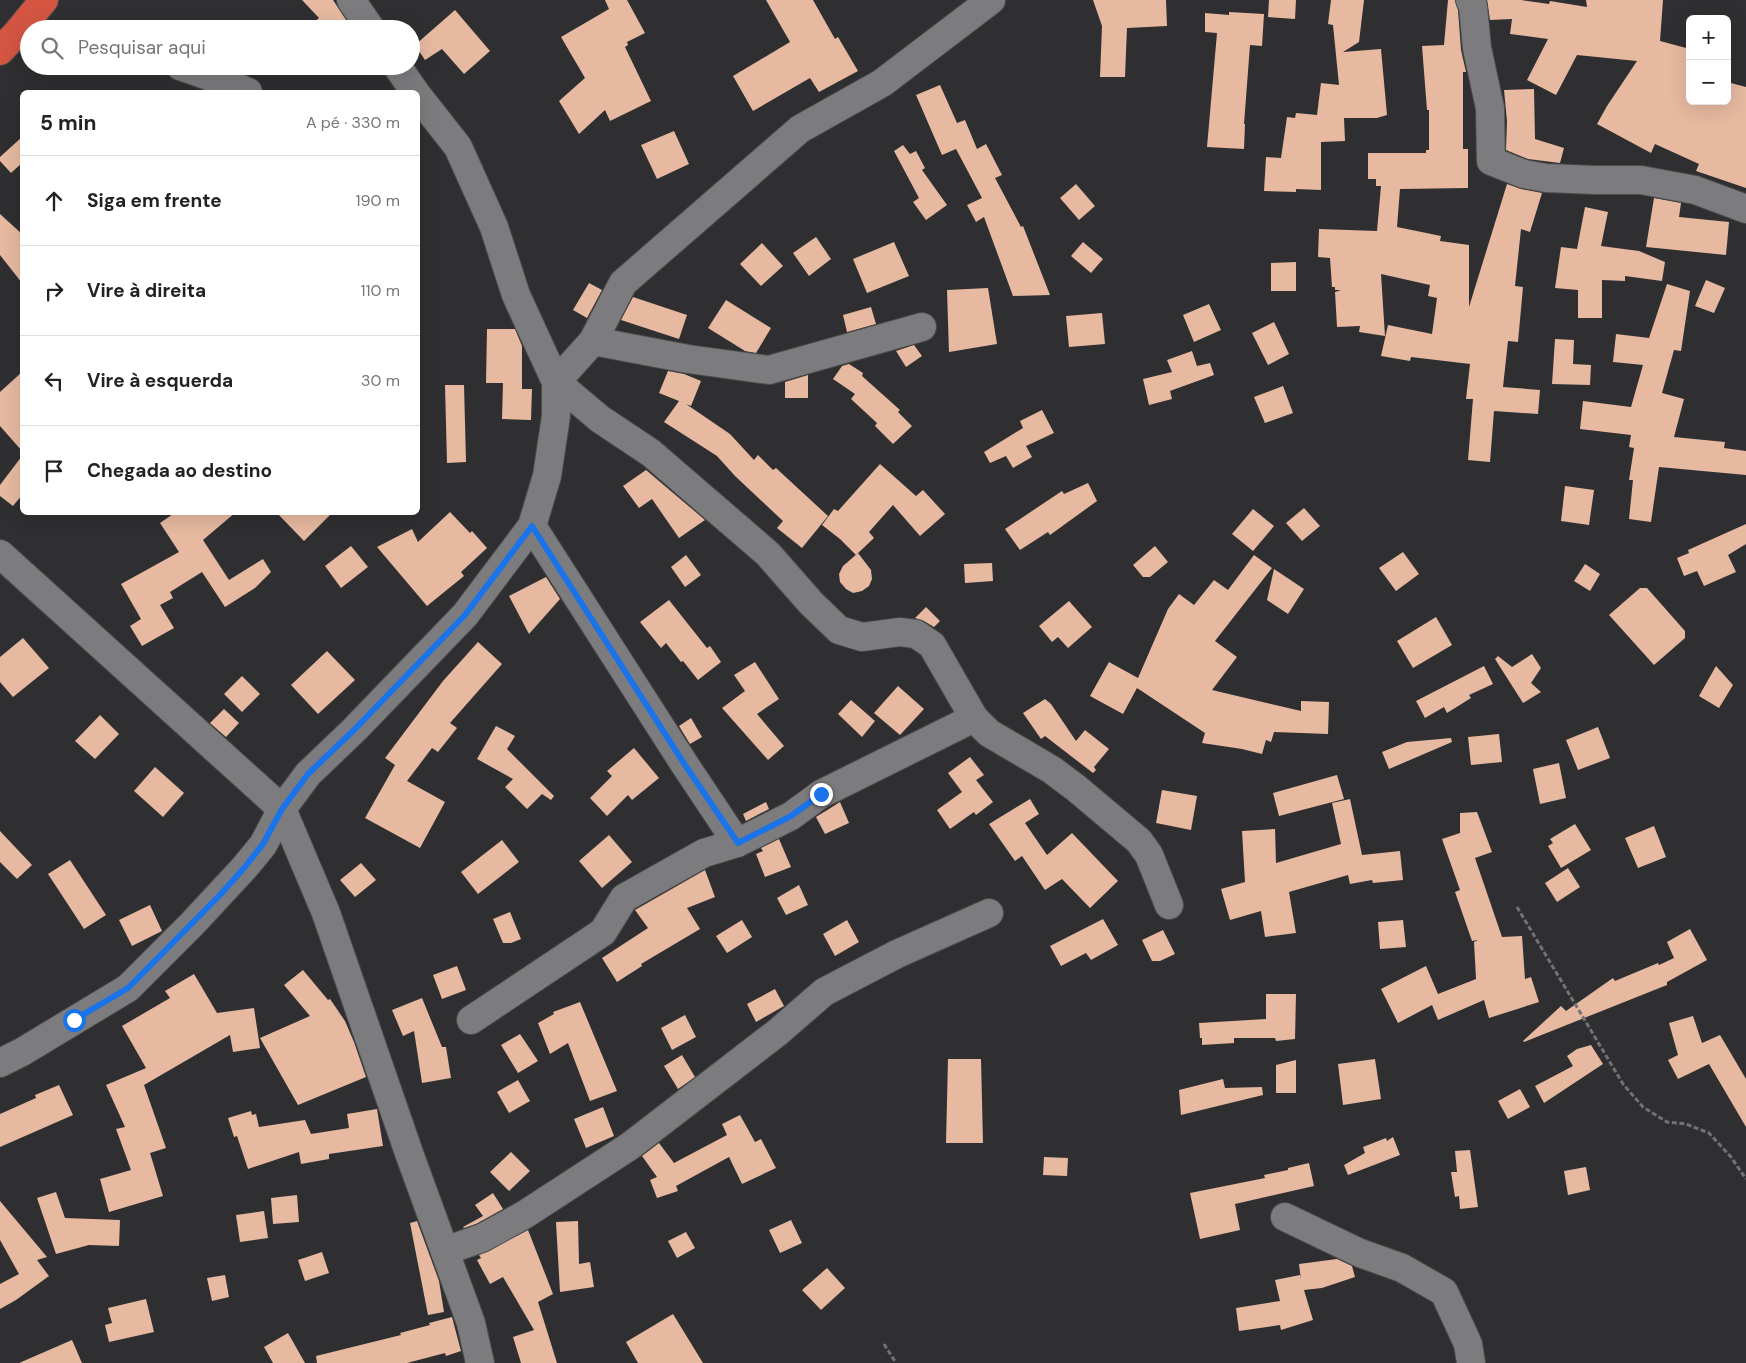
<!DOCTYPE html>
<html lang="pt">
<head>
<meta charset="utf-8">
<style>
	:root { --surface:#fff; --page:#f6f6f6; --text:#222; --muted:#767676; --line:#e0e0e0 }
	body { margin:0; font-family:"DM Sans",sans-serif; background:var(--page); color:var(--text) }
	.controls { position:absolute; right:15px; top:15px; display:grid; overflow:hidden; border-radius:8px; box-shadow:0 5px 20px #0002 }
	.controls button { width:45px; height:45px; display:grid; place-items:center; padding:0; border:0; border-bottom:1px solid var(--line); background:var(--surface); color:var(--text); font:25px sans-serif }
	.stop { position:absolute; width:15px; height:15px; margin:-11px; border:4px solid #1a73e8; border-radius:50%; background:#fff }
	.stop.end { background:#1a73e8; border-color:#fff; box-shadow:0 1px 5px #0008 }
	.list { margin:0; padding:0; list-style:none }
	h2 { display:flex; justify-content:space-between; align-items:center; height:65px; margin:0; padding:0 20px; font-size:21px }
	h2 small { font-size:16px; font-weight:400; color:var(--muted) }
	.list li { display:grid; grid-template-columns:32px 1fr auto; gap:15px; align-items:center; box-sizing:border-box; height:90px; padding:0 20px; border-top:1px solid var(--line) }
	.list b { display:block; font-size:19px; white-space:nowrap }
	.list em { font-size:16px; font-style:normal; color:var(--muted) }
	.icon { flex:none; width:28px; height:28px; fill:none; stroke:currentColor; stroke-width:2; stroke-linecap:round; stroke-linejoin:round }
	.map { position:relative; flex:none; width:1746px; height:1363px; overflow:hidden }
	.search { position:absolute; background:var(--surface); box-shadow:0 5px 20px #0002; left:20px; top:20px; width:400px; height:55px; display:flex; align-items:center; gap:12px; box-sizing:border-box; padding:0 18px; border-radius:28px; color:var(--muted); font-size:19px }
	.panel { position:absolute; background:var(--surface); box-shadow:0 5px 20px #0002; left:20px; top:90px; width:400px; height:425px; border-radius:8px }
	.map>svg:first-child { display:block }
</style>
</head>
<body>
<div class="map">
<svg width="1746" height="1363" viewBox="0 0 1746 1363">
	<rect width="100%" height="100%" fill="#2f2f32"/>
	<!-- building -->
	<g fill="#e6b9a0">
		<polygon points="302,0 333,0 352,29 306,29 319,18"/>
		<polygon points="605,0 627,0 645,33 627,42 628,45 625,47 651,101 610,121 605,110 579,134 559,101 585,78 561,37 609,9"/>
		<polygon points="766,0 813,0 835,39 838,37 858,71 819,92 810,78 753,111 733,76 790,42"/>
		<polygon points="1093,0 1166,0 1167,26 1127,28 1125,77 1100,77 1102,26"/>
		<polygon points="1269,0 1296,0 1295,19 1268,17"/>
		<polygon points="1331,0 1364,0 1359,42 1343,52 1381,49 1387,115 1377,118 1344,118 1345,141 1321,142 1321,190 1296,189 1296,192 1264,191 1266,157 1281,158 1287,117 1295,118 1296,113 1317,115 1321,83 1339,85 1333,25 1328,24"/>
		<polygon points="1448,0 1455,0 1458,10 1461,50 1466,72 1463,72 1463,149 1468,149 1468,188 1400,189 1397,227 1441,236 1440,241 1469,245 1469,307 1507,184 1521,189 1542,193 1530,232 1521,229 1515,286 1523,287 1518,342 1508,341 1503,387 1540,390 1538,414 1494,411 1490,462 1468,460 1473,399 1466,399 1470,364 1411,357 1410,361 1381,356 1388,325 1432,334 1437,298 1428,296 1430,285 1381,274 1385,336 1359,332 1360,326 1337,327 1335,292 1341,290 1335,290 1335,287 1332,287 1330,258 1318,257 1319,229 1377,231 1381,186 1376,186 1376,179 1368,179 1368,153 1426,153 1426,150 1429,150 1429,110 1427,110 1422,46 1444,45"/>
		<polygon points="1487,0 1521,0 1549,4 1550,1 1587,7 1586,0 1663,0 1660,41 1690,49 1690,101 1727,101 1727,82 1746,87 1746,188 1696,171 1699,164 1655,144 1651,153 1597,124 1607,106 1637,61 1577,55 1556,95 1527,80 1548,39 1510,34 1512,19 1490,20"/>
		<polygon points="455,10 490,51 464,74 442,49 425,60 415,45"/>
		<polygon points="1229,12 1264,14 1262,46 1250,45 1244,124 1245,124 1244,149 1207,147 1217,33 1205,32 1205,13 1229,15"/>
		<polygon points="940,85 957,123 965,120 977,149 986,144 1002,175 995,178 1021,227 1023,226 1050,295 1013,296 984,217 976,222 967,205 982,198 956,149 942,155 916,95"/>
		<polygon points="1534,89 1535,139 1564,148 1560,163 1528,159 1506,150 1507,121 1504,90"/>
		<polygon points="674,131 689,164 657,179 641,145"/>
		<polygon points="22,137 22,163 11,173 0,161 0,157"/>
		<polygon points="903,145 910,154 916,151 925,168 922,170 947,205 926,220 913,202 919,198 894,151"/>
		<polygon points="1076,184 1095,206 1079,220 1060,198"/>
		<polygon points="1654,198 1681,203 1679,217 1729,222 1726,255 1646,247"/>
		<polygon points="1585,207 1608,212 1601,246 1639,251 1665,262 1662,281 1625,276 1625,281 1602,280 1602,318 1578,318 1578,290 1555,288 1561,247 1577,249"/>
		<polygon points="0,214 22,234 22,283 0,255"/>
		<polygon points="816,237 831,259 809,276 793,253"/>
		<polygon points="894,242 909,276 867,293 853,259"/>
		<polygon points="1083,242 1103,259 1091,273 1071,256"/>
		<polygon points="762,243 783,266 761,286 740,264"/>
		<polygon points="1296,262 1296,291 1271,291 1271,263"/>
		<polygon points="1706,280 1725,288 1714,313 1695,306"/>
		<polygon points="589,283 602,290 587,318 573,310"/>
		<polygon points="1667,284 1690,291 1681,351 1674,350 1662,393 1684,399 1674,437 1725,442 1724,448 1746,451 1746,475 1659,467 1651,522 1629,519 1633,480 1629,480 1634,448 1629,447 1631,435 1580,429 1583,401 1631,407 1643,365 1613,362 1616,334 1649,338"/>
		<polygon points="988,288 997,344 949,352 947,290"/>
		<polygon points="633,297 687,315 679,339 621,320"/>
		<polygon points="726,300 771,328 756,353 745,351 708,328"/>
		<polygon points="1209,304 1221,330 1194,342 1183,315"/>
		<polygon points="871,307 876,324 847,332 843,315"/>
		<polygon points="1102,313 1105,344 1069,347 1066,316"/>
		<polygon points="1274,322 1289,354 1268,365 1252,333"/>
		<polygon points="487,329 515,329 522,346 522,389 532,389 531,420 502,419 503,383 486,383"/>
		<polygon points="1555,339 1574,340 1573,364 1591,365 1590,385 1552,384"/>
		<polygon points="914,345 922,356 906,367 896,351"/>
		<polygon points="1192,351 1197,366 1210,363 1214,375 1170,391 1172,399 1149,405 1143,379 1172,372 1167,360"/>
		<polygon points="849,364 863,373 862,376 900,410 898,412 912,426 893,444 875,426 877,423 851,399 855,394 833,379 842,366"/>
		<polygon points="668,371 684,374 701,381 691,406 686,404 730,434 754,460 758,455 773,470 776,468 828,516 802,548 777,528 783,521 735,476 717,456 664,422 679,401 659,393"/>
		<polygon points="22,372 22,451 0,426 0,392"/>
		<polygon points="808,375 808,398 785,398 785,382"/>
		<polygon points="445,385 464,385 466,462 447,463"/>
		<polygon points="1283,386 1293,413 1265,423 1254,397"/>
		<polygon points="1042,410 1054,433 1026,446 1032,457 1013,468 1006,456 990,463 984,452 1023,428 1020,421"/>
		<polygon points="22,456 22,495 13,506 0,496 0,485"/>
		<polygon points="880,464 916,496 923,490 945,514 920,536 893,505 869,532 874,538 856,555 840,539 822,525 834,509 838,511"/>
		<polygon points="646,470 705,520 679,538 652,499 639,508 623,486"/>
		<polygon points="1088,483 1097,501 1050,535 1048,532 1020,550 1005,529 1062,491 1064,494"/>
		<polygon points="1565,486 1594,490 1589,525 1561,521"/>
		<polygon points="1304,508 1320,526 1302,541 1286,523"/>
		<polygon points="1253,509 1274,526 1253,551 1232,534"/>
		<polygon points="176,512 236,512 203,540 229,580 263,559 271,572 255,588 225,607 202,572 170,592 173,598 160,605 174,628 142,646 130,626 141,619 121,584 179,552 160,523"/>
		<polygon points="276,512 333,512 304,541"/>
		<polygon points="450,512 470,533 472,531 487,548 461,572 464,576 427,606 377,547 412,529 418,542"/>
		<polygon points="1746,524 1746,544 1728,555 1736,572 1704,586 1697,571 1684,576 1677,558 1689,553 1688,550"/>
		<polygon points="351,546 368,567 341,588 325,566"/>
		<polygon points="1155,546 1168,562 1150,577 1143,577 1133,565"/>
		<polygon points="1403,552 1419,574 1396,591 1379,568"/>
		<polygon points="858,553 871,570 872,579 869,586 862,591 853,593 846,589 840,582 839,574 843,566"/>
		<polygon points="686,555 701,575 685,587 671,567"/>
		<polygon points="1254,555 1272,568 1215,641 1237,657 1212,690 1301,711 1301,701 1329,702 1328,734 1274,732 1271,742 1266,740 1262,754 1242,749 1202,743 1205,733 1137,688 1123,714 1090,696 1109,662 1138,678 1168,609 1179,594 1194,605 1214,580 1228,590"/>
		<polygon points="992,563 993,581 965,583 964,564"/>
		<polygon points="1585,564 1600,574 1590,591 1574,581"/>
		<polygon points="1274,569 1304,589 1288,614 1267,600"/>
		<polygon points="546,577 560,599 529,634 509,596"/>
		<polygon points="1640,588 1647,588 1685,631 1685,638 1654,665 1609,615"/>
		<polygon points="669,600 707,648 710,646 721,662 698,680 683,661 681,662 666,643 661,648 640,622"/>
		<polygon points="1069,601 1092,627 1068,648 1058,637 1052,642 1039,626"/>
		<polygon points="926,607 940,621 934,627 924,621 915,618"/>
		<polygon points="1436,617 1452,645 1413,668 1397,641"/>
		<polygon points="23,638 49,668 13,697 0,682 0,657"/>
		<polygon points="478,642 502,664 450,723 457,728 438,752 432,748 407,781 445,802 420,848 365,818 395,765 385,758 443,681"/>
		<polygon points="327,651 355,680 318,714 291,685"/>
		<polygon points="1532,654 1541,668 1531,683 1541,692 1523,703 1495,659 1498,656 1512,667"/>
		<polygon points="755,662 779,699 757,714 784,746 768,760 722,708 745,691 734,675"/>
		<polygon points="1484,666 1493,684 1469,695 1471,698 1447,713 1444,707 1425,718 1416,701"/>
		<polygon points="1716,666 1733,685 1719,708 1699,696"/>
		<polygon points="242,676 260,694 242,712 224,694"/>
		<polygon points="898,686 924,709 900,735 874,713"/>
		<polygon points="1045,699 1051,704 1076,741 1085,730 1109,749 1094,767 1096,770 1093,773 1045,736 1041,739 1023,713"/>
		<polygon points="851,700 875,721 862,737 838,714"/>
		<polygon points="224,709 239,723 226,737 210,723"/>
		<polygon points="100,715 119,734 95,759 75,741"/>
		<polygon points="691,718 702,737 690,744 679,726"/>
		<polygon points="496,726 515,736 507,749 554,796 551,800 542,794 527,809 505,787 513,779 477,759"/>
		<polygon points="1598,727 1610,758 1578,770 1566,740"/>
		<polygon points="1499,734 1502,762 1471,765 1468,737"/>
		<polygon points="1451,738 1452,742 1389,769 1382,752 1407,742"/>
		<polygon points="634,748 659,778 632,800 628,795 607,816 590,798 612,776 607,771"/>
		<polygon points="970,757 984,775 976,780 993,802 976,815 974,812 950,829 937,810 962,792 948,773"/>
		<polygon points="1559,763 1566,798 1540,804 1533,769"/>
		<polygon points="155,767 184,793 163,817 134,791"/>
		<polygon points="1337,775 1344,799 1279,816 1273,793"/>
		<polygon points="1162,790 1197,796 1191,830 1156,823"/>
		<polygon points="1030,799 1039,814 1025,823 1047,855 1072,833 1118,881 1090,908 1062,879 1045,890 1022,856 1015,861 989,824"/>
		<polygon points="1350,799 1362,855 1400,851 1403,880 1373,883 1372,880 1350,884 1348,875 1289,892 1296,933 1265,937 1261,911 1230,920 1221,889 1245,882 1242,831 1275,829 1276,863 1341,844 1332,803"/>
		<polygon points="766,802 769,809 746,821 743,814"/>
		<polygon points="840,802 849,823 825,834 816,817"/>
		<polygon points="1477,812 1492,852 1475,858 1502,937 1522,936 1525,979 1531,977 1539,1002 1489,1018 1484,1000 1438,1020 1432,1005 1398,1023 1381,989 1426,966 1438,994 1476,979 1474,942 1478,940 1472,941 1455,892 1460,890 1442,839 1460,833 1460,813"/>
		<polygon points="1575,824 1591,850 1561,868 1548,846 1553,843 1550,839"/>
		<polygon points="1654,826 1666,857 1638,868 1625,838"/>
		<polygon points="0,831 32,865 17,879 0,862"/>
		<polygon points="609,835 632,862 602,888 579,861"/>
		<polygon points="779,839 791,867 765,877 756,854 763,851 761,848"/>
		<polygon points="502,840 519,862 478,894 461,872"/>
		<polygon points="70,860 106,915 84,929 48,874"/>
		<polygon points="361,863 376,880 355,897 340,880"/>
		<polygon points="1568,868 1580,887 1557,902 1545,883"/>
		<polygon points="705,870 715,897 687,908 700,929 641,964 642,966 617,982 602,958 648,928 635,910"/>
		<polygon points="799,885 808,905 786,915 777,898"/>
		<polygon points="150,905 162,931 132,946 119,920"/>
		<polygon points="510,912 521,939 511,943 503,943 493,919"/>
		<polygon points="1103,919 1118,945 1091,960 1086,953 1061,966 1050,946"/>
		<polygon points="742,920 752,937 727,953 716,936"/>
		<polygon points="847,920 859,942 835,956 823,934"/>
		<polygon points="1403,920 1406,947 1380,949 1378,922"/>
		<polygon points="1690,929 1707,960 1667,982 1667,985 1524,1042 1523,1041 1561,1006 1566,1011 1613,978 1615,981 1658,963 1659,965 1674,958 1667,942"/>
		<polygon points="1163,930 1175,954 1160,961 1152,961 1142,940"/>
		<polygon points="457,966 466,990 442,999 433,975"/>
		<polygon points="303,970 328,1000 330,999 345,1021 354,1042 366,1077 298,1105 260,1038 310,1016 284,985"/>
		<polygon points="194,974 217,1013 254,1008 260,1048 233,1052 230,1035 144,1085 166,1148 150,1153 163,1196 109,1212 100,1179 131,1170 116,1129 125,1127 106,1085 146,1068 122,1026 170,998 165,991"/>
		<polygon points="775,989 784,1006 756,1022 747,1004"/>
		<polygon points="1266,994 1296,994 1295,1039 1276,1041 1275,1038 1234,1038 1234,1043 1202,1045 1202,1038 1200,1038 1199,1023 1266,1019"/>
		<polygon points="422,998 442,1047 446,1047 451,1078 422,1083 414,1031 403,1036 392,1010"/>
		<polygon points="580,1002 617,1091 590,1101 568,1043 550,1054 538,1023 554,1014 553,1012"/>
		<polygon points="685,1015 696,1037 672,1050 661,1028"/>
		<polygon points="1693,1016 1702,1043 1720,1035 1746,1079 1746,1127 1709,1064 1678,1079 1668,1060 1678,1055 1669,1023"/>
		<polygon points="520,1034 538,1061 518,1073 501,1045"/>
		<polygon points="1591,1045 1603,1064 1544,1103 1535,1086 1573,1066 1567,1056 1577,1049"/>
		<polygon points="682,1055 695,1077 678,1089 664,1066"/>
		<polygon points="948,1059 981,1059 983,1143 946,1143"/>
		<polygon points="1375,1059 1381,1099 1343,1105 1338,1064"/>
		<polygon points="1296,1060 1296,1093 1276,1093 1276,1065"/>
		<polygon points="1223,1079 1225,1088 1262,1087 1263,1095 1181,1115 1179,1090"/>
		<polygon points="518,1080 530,1101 509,1113 497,1092"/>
		<polygon points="59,1085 73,1115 0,1147 0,1114 36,1098 35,1095"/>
		<polygon points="1520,1089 1530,1107 1508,1119 1498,1101"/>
		<polygon points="603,1107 614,1136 586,1148 574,1119"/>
		<polygon points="377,1109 383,1146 329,1154 329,1159 301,1164 299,1152 248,1169 237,1136 234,1137 228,1118 251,1111 252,1115 256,1114 259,1127 305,1120 311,1134 349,1128 347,1114"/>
		<polygon points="740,1115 755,1142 761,1139 776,1168 742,1184 729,1157 676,1186 678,1191 657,1198 650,1180 657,1177 642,1156 659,1143 674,1163 727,1135 722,1124"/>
		<polygon points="1393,1137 1400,1155 1348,1175 1344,1165 1365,1153 1363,1147 1386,1138 1387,1141"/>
		<polygon points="1470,1150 1478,1207 1460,1209 1459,1196 1455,1197 1451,1172 1457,1172 1455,1151"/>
		<polygon points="511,1152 530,1171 509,1191 490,1172"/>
		<polygon points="1044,1157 1068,1158 1067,1176 1043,1175"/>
		<polygon points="1309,1163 1314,1186 1235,1204 1240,1230 1200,1239 1190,1193 1265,1178 1264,1175 1288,1170 1288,1168"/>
		<polygon points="1586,1167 1590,1190 1568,1195 1564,1171"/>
		<polygon points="56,1192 65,1218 120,1220 119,1246 89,1245 56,1254 37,1198"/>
		<polygon points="493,1193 503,1209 476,1224 464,1228 463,1227 483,1216 475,1205"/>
		<polygon points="297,1195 299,1222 273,1224 271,1198"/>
		<polygon points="0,1201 47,1257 37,1260 49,1276 16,1300 0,1309 0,1284 19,1274 0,1240"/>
		<polygon points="264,1211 268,1238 240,1242 236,1215"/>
		<polygon points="791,1220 802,1243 780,1253 769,1230"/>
		<polygon points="417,1221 439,1281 444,1312 428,1315 410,1223"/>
		<polygon points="578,1221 579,1264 590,1262 594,1287 560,1292 556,1222"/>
		<polygon points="528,1230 553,1294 538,1302 557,1363 521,1363 513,1337 534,1330 503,1277 490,1284 477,1260 481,1258 479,1255"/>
		<polygon points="686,1232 695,1248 677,1258 668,1241"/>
		<polygon points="322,1252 329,1273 305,1281 298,1260"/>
		<polygon points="1337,1259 1352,1266 1355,1277 1322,1288 1304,1290 1313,1320 1281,1330 1280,1325 1239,1331 1236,1308 1280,1301 1275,1280 1300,1275 1301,1280 1299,1264"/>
		<polygon points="827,1268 845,1288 821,1310 802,1290"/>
		<polygon points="225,1275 229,1297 212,1301 207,1278"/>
		<polygon points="146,1299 154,1332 109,1342 105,1325 112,1323 108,1308"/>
		<polygon points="673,1314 703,1363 638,1363 626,1342"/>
		<polygon points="452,1317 461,1351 446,1356 445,1353 407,1363 317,1363 316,1356 401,1335 400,1333 430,1325 429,1323"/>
		<polygon points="288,1333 305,1363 273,1363 264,1347"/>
		<polygon points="72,1340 82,1363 19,1363"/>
	</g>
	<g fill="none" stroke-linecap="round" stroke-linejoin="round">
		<!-- minor casing -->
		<g stroke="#4c4c4d" stroke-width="30">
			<g id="minor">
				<polyline points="351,0 371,29"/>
				<polyline points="991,0 882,83 800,129 623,283 593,341 556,382 600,419 651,453 768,554 811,603 839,630 862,637 900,632 916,634 932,645 974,718 989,733 1052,770 1076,788 1139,841 1149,855 1169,905"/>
				<polyline points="1470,0 1473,6 1477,48 1490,108 1491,161 1524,174 1546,178 1595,180 1641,180 1695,190 1746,209"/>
				<polyline points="180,66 223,81 248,92"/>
				<polyline points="397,66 415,92"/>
				<polyline points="593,341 688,359 769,370 922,327"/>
				<polyline points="532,526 685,765 737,843"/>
				<polyline points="0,554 282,809 326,913 409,1153 471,1323 480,1363"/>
				<polyline points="471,1020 603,932 624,898 704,853 737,843 791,816 821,794 974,718"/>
				<polyline points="0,1063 22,1052 128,988 192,924 244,868 263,845 282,809 308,774 355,729 465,615 532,526 547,476 556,416 556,382 516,295 494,227 458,147 418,96"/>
				<polyline points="1285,1217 1360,1253 1402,1268 1444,1292 1468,1344 1471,1363"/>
				<polyline points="445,1251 482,1238 524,1215 630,1146 778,1032 824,992 897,954 989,913"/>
			</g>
		</g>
		<!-- highway casing -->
		<g stroke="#4c4c4d" stroke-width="30">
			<polyline id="highway" points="0,51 17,33 44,0"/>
		</g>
		<!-- path -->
		<g stroke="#727274" stroke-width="3" stroke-dasharray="5 2.5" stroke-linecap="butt">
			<polyline points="1517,907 1623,1084 1643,1107 1667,1122 1686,1124 1709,1133 1731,1157 1746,1179"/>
			<polyline points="884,1344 896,1363"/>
		</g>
		<!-- minor -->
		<use href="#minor" stroke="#7c7c7f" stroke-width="28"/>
		<!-- highway -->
		<use href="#highway" stroke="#d35542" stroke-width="28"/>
	</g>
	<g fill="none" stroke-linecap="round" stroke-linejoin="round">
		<!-- route -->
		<polyline stroke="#1a73e8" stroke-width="6" points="74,1020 128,988 220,895 244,868 263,844 282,809 308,774 355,729 465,615 532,526 685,765 738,843 791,816 821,794"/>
	</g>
</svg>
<div class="controls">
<button>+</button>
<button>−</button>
</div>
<div class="stop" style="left:74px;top:1020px"></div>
<div class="stop end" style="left:821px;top:794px"></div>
<div class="search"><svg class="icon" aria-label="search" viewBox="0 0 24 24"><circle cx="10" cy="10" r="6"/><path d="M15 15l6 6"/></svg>Pesquisar aqui</div>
<section class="panel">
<h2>5 min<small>A pé · 330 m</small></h2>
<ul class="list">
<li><svg class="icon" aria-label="ahead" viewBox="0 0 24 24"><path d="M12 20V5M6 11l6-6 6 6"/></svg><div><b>Siga em frente</b></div><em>190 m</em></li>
<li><svg class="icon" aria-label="right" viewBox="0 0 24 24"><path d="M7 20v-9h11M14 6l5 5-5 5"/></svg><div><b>Vire à direita</b></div><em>110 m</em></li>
<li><svg class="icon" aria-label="left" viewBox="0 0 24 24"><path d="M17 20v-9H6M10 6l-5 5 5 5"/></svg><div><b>Vire à esquerda</b></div><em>30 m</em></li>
<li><svg class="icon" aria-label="arrive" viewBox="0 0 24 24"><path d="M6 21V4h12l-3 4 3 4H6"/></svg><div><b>Chegada ao destino</b></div></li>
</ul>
</section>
</div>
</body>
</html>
